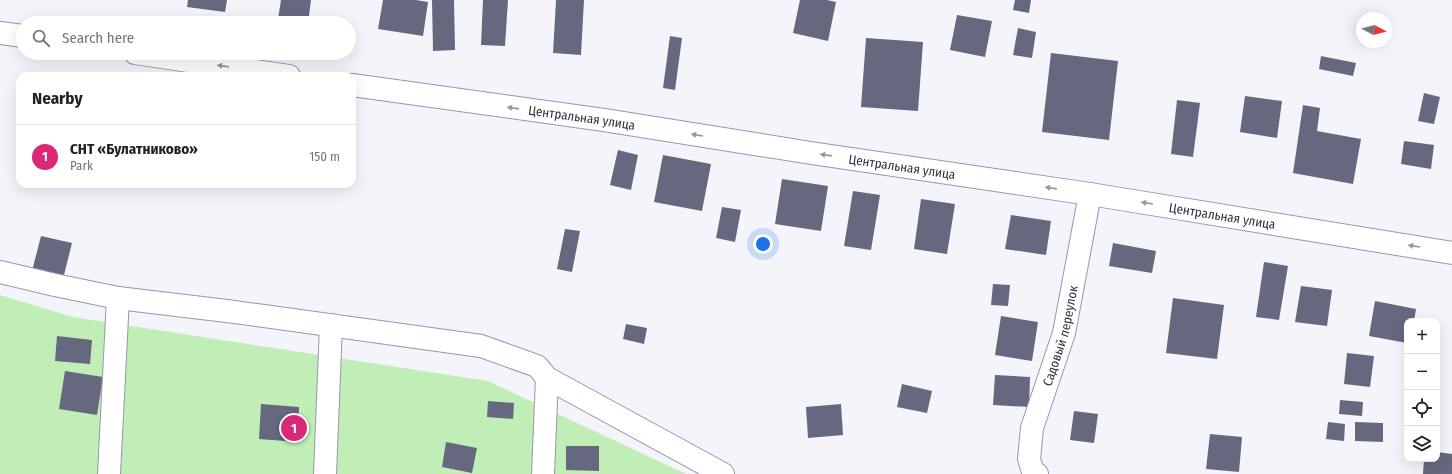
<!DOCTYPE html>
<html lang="en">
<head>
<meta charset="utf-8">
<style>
	:root { --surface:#fff; --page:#f2f2f2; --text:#222; --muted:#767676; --line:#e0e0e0; --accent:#db2777 }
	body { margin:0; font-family:"Fira Sans Condensed",sans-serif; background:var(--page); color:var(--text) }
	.controls { position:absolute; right:12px; bottom:12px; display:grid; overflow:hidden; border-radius:8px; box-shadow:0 4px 16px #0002 }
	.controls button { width:36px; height:36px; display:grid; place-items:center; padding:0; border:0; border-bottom:1px solid var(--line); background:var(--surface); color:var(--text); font:20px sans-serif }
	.compass { position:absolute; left:1356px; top:12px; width:36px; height:36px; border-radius:50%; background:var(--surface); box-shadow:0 4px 16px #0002; rotate:97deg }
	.you { position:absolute; left:763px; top:244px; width:14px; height:14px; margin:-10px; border:3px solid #fff; border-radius:50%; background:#1a73e8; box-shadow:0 0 0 6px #1a73e833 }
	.badge { display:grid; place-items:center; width:26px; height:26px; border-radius:50%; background:var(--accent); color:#fff; font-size:13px; font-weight:700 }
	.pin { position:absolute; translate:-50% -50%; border:2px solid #fff; box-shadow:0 1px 4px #0006 }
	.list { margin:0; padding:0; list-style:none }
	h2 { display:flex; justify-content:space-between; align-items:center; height:52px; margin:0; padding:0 16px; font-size:17px }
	h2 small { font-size:13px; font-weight:400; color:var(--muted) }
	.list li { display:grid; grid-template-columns:26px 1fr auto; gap:12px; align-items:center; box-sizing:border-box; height:64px; padding:0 16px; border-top:1px solid var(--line) }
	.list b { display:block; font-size:15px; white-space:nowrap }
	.list p { margin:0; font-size:13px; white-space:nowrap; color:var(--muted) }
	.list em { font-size:13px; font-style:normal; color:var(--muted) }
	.icon { flex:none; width:22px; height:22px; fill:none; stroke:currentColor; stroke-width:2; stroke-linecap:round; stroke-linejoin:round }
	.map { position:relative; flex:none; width:1452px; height:474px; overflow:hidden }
	.search { position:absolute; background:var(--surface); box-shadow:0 4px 16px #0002; left:16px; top:16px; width:340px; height:44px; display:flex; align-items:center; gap:10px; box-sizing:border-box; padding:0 14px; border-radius:22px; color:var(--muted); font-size:15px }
	.panel { position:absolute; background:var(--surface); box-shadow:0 4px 16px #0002; left:16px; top:72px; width:340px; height:116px; border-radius:12px }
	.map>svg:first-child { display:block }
</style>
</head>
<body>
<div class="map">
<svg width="1452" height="474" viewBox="0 0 1452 474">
	<rect width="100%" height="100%" fill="#f4f5fa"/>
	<!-- green -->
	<polygon fill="#c1edb7" points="0,295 73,317 488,381 686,474 0,474"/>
	<!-- building -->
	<g fill="#66687f">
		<polygon points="188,0 227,0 225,12 187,7"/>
		<polygon points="281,0 311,0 308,23 278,19"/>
		<polygon points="383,0 416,0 428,2 423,36 378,29"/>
		<polygon points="432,0 454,0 455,50 433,51"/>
		<polygon points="483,0 508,0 505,46 481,45"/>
		<polygon points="556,0 584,0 581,55 553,53"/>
		<polygon points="800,0 827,0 836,2 828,41 793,33"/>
		<polygon points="1015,0 1031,0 1029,13 1013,10"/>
		<polygon points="957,15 992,21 985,57 950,50"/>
		<polygon points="1018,28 1036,32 1032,58 1013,55"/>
		<polygon points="670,36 682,38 675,90 663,88"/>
		<polygon points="866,38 923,42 918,111 861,107"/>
		<polygon points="1051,53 1118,61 1109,140 1042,132"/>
		<polygon points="1321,56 1356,63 1353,76 1319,69"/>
		<polygon points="1424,93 1440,97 1434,124 1418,121"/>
		<polygon points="1245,96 1282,101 1277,138 1240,132"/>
		<polygon points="1177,100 1200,103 1193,157 1171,154"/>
		<polygon points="1303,105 1320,108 1317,131 1361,139 1353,184 1293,173"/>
		<polygon points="1404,141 1434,145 1431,169 1401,164"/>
		<polygon points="618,150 638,155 631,190 610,185"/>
		<polygon points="663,155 711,164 702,211 654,202"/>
		<polygon points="782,179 828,186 821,231 775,224"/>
		<polygon points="853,191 880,195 871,250 844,246"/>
		<polygon points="921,199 955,204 947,254 914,249"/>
		<polygon points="722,207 741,210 735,242 716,238"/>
		<polygon points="1011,215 1051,221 1046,255 1005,249"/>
		<polygon points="565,229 580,231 572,272 557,269"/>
		<polygon points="41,236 72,243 63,279 32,271"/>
		<polygon points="1113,243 1156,251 1152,273 1109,266"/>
		<polygon points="1264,262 1288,266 1279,320 1256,317"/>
		<polygon points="993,284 1010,285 1008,306 991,305"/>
		<polygon points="1301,286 1332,290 1327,326 1295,322"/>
		<polygon points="1173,298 1224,305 1217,359 1166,353"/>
		<polygon points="1375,301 1416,309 1414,321 1407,321 1407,343 1369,336"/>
		<polygon points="1001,316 1038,322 1032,361 995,355"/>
		<polygon points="626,324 647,328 644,344 623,339"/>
		<polygon points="57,336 92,340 90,364 55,361"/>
		<polygon points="1347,353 1374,356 1370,387 1344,384"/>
		<polygon points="65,371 103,377 97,415 59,409"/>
		<polygon points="995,375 1030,377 1029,407 993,405"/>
		<polygon points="902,384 932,391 927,413 897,407"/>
		<polygon points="1340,400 1363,402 1362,416 1339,414"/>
		<polygon points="488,401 514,403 513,419 487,417"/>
		<polygon points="261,404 299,407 298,442 259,439"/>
		<polygon points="841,404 843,435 808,438 806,407"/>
		<polygon points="1074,411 1098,414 1094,443 1070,440"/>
		<polygon points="1328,422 1345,424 1344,441 1326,439"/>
		<polygon points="1355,422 1383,423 1383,442 1355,441"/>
		<polygon points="1210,434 1242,437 1239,472 1206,469"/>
		<polygon points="446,442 477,448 472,473 442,467"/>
		<polygon points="566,446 599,446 599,471 566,470"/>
		<polygon points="1437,452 1452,454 1452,474 1423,474 1424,459 1437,459"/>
	</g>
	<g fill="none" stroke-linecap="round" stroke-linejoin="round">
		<!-- minor casing -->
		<g stroke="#9596b0" stroke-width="24">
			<g id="minor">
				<polyline points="0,33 23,36"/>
				<polyline points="135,53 289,76"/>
				<path id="s1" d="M352,85l252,35 207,33 279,41 362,59"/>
				<polyline points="0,272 55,285 118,298 227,311 481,346 537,366 547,378 723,474"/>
				<polyline points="109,474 118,298"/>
				<polyline points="325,474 331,325"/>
				<polyline points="543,474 547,378"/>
				<path id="s2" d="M1037,474l-4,-2 -4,-13 3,-31 32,-95 26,-139"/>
			</g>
		</g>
		<!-- minor -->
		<use href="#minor" stroke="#fff" stroke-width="22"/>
	</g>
	<!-- one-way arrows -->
	<defs><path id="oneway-solid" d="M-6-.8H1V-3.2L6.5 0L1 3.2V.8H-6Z"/></defs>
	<g fill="#98989d">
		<use href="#oneway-solid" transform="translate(223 66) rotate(-172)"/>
		<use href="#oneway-solid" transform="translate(513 108) rotate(-172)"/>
		<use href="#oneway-solid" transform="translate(697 135) rotate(-171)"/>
		<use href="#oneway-solid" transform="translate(826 155) rotate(-172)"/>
		<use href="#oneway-solid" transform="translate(1051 188) rotate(-172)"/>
		<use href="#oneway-solid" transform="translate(1147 203) rotate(-171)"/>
		<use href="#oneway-solid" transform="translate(1414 246) rotate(-171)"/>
	</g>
	<g text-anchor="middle" stroke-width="4" stroke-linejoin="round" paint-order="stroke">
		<!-- street labels -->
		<g font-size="13" fill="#30313b" stroke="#f4f5fa">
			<text dy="5" stroke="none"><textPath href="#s1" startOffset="232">Центральная улица</textPath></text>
			<text dy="5" stroke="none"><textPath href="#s1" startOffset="556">Центральная улица</textPath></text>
			<text dy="5" stroke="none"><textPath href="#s1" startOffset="880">Центральная улица</textPath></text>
			<text dy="5" stroke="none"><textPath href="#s2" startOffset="146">Садовый переулок</textPath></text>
		</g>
	</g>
</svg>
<div class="controls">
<button>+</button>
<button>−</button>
<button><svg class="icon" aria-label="locate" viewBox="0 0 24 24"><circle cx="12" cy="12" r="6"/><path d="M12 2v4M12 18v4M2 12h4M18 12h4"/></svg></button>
<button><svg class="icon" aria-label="layers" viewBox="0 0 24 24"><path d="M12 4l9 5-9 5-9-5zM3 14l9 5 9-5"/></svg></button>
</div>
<svg class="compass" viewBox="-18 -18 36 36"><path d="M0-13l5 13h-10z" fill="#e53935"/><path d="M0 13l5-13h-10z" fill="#767676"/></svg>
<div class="you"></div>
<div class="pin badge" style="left:294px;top:428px">1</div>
<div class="search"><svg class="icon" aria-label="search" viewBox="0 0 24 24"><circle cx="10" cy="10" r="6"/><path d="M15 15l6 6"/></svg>Search here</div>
<section class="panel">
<h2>Nearby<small></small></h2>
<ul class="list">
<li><span class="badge">1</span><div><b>СНТ «Булатниково»</b><p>Park</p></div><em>150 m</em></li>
</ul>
</section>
</div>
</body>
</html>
